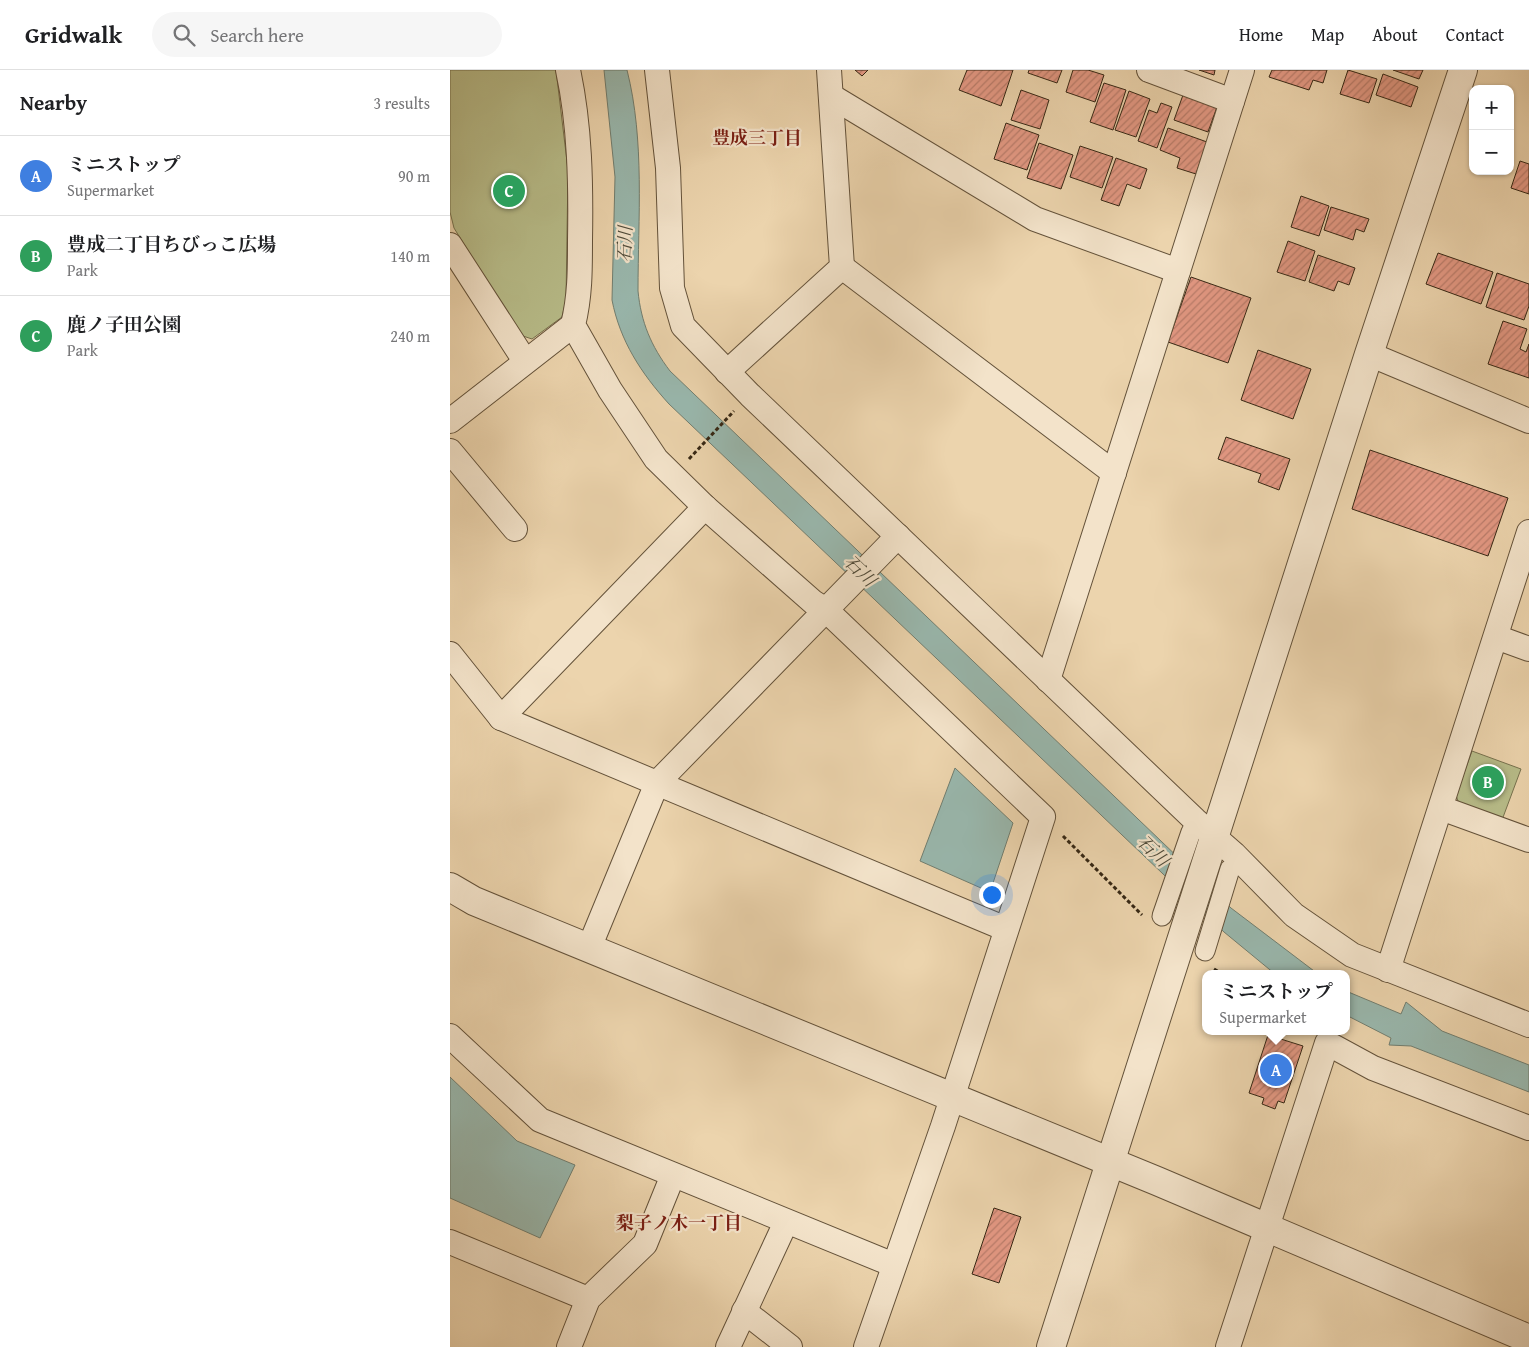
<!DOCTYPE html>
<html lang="en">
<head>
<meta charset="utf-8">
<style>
	:root { --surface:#fff; --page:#f6f6f6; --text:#202124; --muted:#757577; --line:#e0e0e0; --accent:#8f2418 }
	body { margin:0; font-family:"Gentium Book Plus","Noto Serif JP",serif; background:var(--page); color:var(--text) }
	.controls { position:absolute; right:15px; top:15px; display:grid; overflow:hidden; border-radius:10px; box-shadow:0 1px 4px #0004 }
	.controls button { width:45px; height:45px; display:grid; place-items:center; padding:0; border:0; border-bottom:1px solid var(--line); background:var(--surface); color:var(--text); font:25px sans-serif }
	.you { position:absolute; left:541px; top:824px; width:18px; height:18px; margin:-12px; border:4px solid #fff; border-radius:50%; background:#1a73e8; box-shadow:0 0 0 8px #1a73e833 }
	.badge { display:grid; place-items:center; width:32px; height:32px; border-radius:50%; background:var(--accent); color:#fff; font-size:16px; font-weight:700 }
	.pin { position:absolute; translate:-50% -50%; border:2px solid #fff; box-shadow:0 1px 5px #0006 }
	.popup { position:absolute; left:752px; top:900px; width:148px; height:65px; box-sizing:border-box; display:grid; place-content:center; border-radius:10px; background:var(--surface); filter:drop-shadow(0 1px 4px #0005); font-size:16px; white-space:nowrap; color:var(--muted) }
	.popup b { font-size:19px; color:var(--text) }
	.popup::after { content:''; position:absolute; left:50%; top:100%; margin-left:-10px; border:10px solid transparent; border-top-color:var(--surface) }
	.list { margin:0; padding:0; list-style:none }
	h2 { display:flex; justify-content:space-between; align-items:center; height:65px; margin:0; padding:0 20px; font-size:21px }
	h2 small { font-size:16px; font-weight:400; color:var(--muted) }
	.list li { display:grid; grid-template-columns:32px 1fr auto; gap:15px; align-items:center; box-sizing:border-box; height:80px; padding:0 20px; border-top:1px solid var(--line) }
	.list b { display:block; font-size:19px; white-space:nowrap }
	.list p { margin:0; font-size:16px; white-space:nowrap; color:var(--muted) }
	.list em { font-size:16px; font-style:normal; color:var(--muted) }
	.icon { flex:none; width:28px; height:28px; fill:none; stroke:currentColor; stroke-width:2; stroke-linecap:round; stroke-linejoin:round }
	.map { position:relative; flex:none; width:1079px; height:1277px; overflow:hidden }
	header { display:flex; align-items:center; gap:30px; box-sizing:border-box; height:70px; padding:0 25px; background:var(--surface); border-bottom:1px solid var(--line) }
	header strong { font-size:24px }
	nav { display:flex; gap:28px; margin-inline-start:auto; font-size:18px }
	.search { width:350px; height:45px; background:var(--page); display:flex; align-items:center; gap:12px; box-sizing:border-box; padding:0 18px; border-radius:28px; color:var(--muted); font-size:19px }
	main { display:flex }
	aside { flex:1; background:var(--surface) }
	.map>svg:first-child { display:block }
</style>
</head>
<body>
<header>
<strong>Gridwalk</strong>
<div class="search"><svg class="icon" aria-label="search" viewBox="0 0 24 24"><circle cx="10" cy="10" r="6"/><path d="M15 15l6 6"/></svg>Search here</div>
<nav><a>Home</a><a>Map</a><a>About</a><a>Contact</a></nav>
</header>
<main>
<aside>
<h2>Nearby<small>3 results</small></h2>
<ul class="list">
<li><span class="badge" style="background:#3f7fe0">A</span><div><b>ミニストップ</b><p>Supermarket</p></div><em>90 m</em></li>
<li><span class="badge" style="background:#2e9e5b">B</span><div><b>豊成二丁目ちびっこ広場</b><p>Park</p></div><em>140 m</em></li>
<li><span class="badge" style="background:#2e9e5b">C</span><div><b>鹿ノ子田公園</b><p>Park</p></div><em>240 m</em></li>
</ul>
</aside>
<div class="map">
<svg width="1079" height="1277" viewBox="0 0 1079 1277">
	<defs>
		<pattern id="building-hatch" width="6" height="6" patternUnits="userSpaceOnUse" patternTransform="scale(1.25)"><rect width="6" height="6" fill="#e39883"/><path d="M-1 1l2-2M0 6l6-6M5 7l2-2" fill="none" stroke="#b97c6a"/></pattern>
	</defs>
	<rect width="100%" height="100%" fill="#ecd4ad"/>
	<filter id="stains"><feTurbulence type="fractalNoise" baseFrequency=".004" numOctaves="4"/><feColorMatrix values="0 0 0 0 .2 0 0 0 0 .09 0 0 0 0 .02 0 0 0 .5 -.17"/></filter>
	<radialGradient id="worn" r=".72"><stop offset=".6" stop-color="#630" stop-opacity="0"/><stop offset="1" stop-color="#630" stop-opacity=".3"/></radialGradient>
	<!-- park -->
	<g fill="#b8bd8a" stroke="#77724f">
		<polygon points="0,0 106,0 118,100 116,230 112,247 82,269 70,265 4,158 0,142"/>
		<polygon points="1022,681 1071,699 1052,750 1009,734 1006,725"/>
	</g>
	<!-- water -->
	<g fill="#99b8ae" stroke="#717e70">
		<path d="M154,0h23c18,71 11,148 11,221 3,31 13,55 32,80l561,537 87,66h-43l-51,-42 -555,-528c-28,-31 -49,-63 -57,-104l3,-123z"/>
		<polygon points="505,698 563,753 540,822 470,791"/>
		<polygon points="896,921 951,944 956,932 992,961 1079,995 1079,1022 961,976 939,975 941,968 896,945"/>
		<polygon points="0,1007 67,1071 125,1095 90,1168 0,1128"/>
	</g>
	<!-- building -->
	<g fill="url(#building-hatch)" stroke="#362714">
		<polygon points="405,0 418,0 412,6"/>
		<polygon points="517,0 563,0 551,36 509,20"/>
		<polygon points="579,0 612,0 607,13 578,3"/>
		<polygon points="623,0 638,0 654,5 645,32 616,22"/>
		<polygon points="749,0 765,0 764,5"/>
		<polygon points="822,0 877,0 873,13 863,10 859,20 819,7"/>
		<polygon points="898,0 927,9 919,33 890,24"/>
		<polygon points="943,0 973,0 969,9"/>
		<polygon points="933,4 968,17 961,37 926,25"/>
		<polygon points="654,13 676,20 663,60 640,52"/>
		<polygon points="571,20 599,30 590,59 561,50"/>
		<polygon points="679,21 700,29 686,67 665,60"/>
		<polygon points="733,25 767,37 758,62 724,50"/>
		<polygon points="711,33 722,37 707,78 688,71 699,40 707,43"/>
		<polygon points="556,53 589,65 577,100 544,89"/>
		<polygon points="718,58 757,72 746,104 727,98 730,88 710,80"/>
		<polygon points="589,73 623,85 611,119 577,108"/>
		<polygon points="630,76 663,87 652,118 620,107"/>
		<polygon points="666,88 697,99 690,119 677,114 669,136 651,130"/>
		<polygon points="1070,91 1079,94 1079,124 1061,118"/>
		<polygon points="851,126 879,136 869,166 841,157"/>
		<polygon points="881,137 919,149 914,162 906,159 903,170 874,160"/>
		<polygon points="838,171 865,181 855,211 827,202"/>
		<polygon points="988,183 1043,202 1031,234 976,214"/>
		<polygon points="868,185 905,198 899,215 888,211 884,221 859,212"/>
		<polygon points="1047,203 1079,214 1079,236 1074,250 1036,237"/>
		<polygon points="741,207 801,228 778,293 718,272"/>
		<polygon points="1053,251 1077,259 1070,279 1076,282 1079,274 1079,308 1038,294"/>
		<polygon points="808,280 861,299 843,349 791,330"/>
		<polygon points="776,367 840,389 829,420 808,412 811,404 768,389"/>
		<polygon points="920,380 1058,428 1038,486 902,439"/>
		<polygon points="818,965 853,976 834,1033 828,1031 825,1039 812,1034 814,1028 799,1023"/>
		<polygon points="544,1138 571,1147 549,1213 522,1204"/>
	</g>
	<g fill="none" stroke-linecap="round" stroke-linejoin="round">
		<!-- pedestrian casing -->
		<g stroke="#64523a" stroke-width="21">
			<g id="pedestrian">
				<polyline points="712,846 741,762"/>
				<polyline points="755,881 780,799"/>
			</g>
		</g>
		<!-- minor casing -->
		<g stroke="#64523a" stroke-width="26">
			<g id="minor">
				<path d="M118,0c12,56 13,114 12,171 0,29 0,56 -7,84l37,65 46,69 49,48 108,95 13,8 217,207 -100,309 -77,221"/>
				<polyline points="207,0 218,98 222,218 233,256 300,325 745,750 784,784 844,845 902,885 1079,955"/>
				<polyline points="699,0 782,31"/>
				<polyline points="381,26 585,149 728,201"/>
				<polyline points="0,175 75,291"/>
				<polyline points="392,197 664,403"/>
				<polyline points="919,284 1079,351"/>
				<polyline points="277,302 392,197 379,0"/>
				<polyline points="0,351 123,255"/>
				<polyline points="0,381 65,459"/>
				<polyline points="1046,567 1079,579"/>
				<polyline points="0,584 51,648 556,859"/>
				<polyline points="598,610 792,0"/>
				<polyline points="51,648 255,437"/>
				<polyline points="991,738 1079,770"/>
				<polyline points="139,878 207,713 448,466"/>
				<polyline points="938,900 1079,462"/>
				<polyline points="0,966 90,1050 444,1195"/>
				<polyline points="0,1172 138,1229"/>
				<polyline points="294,1241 340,1277"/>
				<polyline points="119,1277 138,1229 195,1174 223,1105"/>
				<polyline points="278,1277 336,1152"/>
				<polyline points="778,1277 877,973 923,998 1079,1058"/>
			</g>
		</g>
		<!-- tertiary casing -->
		<g stroke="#64523a" stroke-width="30">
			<g id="tertiary">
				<polyline points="0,817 24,831 707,1111 1079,1269"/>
				<polyline points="601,1277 919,284 1013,0"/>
			</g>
		</g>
		<!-- path -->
		<g stroke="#362714" stroke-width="3" stroke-dasharray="4 2.5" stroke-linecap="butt">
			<polyline points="239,389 284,341"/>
			<polyline points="613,766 692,845"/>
			<polyline points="764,899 772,904"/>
		</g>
		<!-- pedestrian -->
		<use href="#pedestrian" stroke="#f3e3ca" stroke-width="19"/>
		<!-- minor -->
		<use href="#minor" stroke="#f3e3ca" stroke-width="24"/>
		<!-- tertiary -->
		<use href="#tertiary" stroke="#f3e3ca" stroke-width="28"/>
	</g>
	<g text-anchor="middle" stroke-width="4.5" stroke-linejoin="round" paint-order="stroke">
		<!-- neighbourhood labels -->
		<g font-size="18" font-weight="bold" fill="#7a1f14" stroke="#f3e3ca">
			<text x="307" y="74">豊成三丁目</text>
			<text x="229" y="1159">梨子ノ木一丁目</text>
		</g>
		<!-- water labels -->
		<g font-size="18" font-style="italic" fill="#4f4b3a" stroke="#f3e3ca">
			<text transform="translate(175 174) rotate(-88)" y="6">石川</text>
			<text transform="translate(410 501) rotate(44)" y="6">石川</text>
			<text transform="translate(703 781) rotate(44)" y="6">石川</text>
		</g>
	</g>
	<rect width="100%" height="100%" filter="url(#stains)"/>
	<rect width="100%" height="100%" fill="url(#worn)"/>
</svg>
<div class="controls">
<button>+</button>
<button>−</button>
</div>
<div class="you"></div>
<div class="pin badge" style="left:826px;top:1000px;background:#3f7fe0">A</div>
<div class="popup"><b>ミニストップ</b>Supermarket</div>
<div class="pin badge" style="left:1038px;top:712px;background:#2e9e5b">B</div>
<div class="pin badge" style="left:59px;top:121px;background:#2e9e5b">C</div>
</div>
</main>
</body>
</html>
